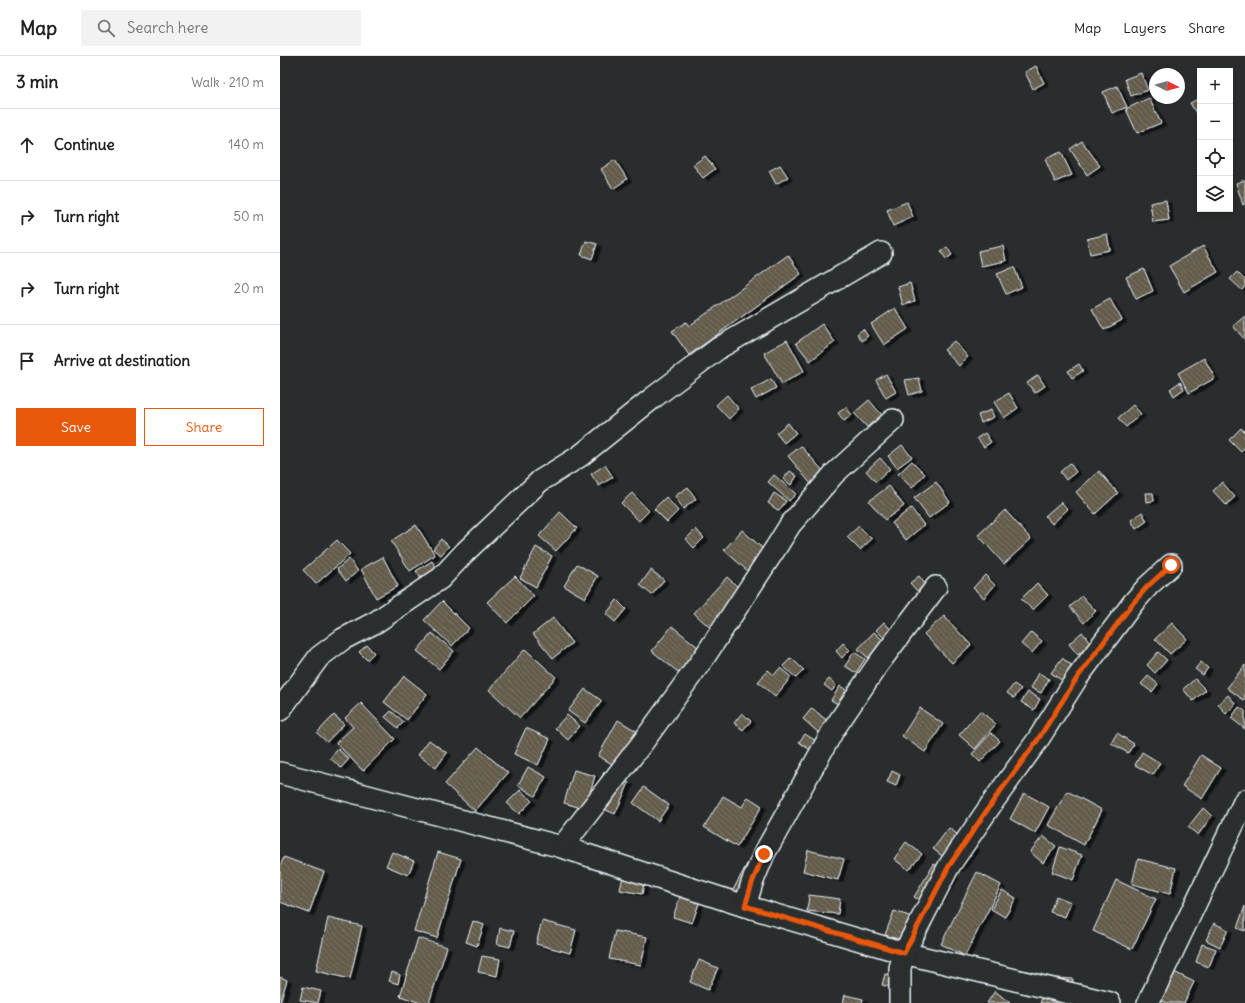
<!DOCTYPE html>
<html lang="en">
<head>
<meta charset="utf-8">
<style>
	:root { --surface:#fff; --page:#f2f2f2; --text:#202124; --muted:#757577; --line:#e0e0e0; --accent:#ea580c }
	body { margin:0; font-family:Delius,sans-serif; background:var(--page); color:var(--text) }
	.controls { position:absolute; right:12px; top:12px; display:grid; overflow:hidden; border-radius:0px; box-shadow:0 2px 6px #0003 }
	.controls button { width:36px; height:36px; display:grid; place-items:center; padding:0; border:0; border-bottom:1px solid var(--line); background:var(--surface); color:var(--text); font:20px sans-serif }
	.compass { position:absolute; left:869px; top:12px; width:36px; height:36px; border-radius:50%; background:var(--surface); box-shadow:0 2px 6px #0003; rotate:96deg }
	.stop { position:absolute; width:12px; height:12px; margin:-9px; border:3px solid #ea580c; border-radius:50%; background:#fff }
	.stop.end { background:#ea580c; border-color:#fff; box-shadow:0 1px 4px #0008 }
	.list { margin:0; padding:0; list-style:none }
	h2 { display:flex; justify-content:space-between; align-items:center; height:52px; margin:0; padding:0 16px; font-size:17px }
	h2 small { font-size:13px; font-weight:400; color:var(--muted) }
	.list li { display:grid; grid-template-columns:26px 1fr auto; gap:12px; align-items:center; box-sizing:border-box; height:72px; padding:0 16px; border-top:1px solid var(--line) }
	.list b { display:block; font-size:15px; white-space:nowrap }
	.list em { font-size:13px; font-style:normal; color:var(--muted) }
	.actions { display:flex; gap:8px; padding:12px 16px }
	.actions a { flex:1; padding:9px 0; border:1px solid var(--accent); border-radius:0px; text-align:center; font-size:14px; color:var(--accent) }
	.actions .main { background:var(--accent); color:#fff }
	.icon { flex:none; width:22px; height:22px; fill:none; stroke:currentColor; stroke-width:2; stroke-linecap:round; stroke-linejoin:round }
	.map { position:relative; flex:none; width:965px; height:947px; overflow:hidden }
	header { display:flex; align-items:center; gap:24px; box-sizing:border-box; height:56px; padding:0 20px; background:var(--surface); border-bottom:1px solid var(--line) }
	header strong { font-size:19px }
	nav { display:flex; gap:22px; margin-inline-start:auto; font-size:14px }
	.search { width:280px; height:36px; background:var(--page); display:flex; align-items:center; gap:10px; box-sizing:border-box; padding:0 14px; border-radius:0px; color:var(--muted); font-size:15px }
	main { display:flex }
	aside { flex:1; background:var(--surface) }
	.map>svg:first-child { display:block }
</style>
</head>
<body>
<header>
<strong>Map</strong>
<div class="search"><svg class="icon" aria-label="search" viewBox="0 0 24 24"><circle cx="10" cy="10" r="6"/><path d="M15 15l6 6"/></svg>Search here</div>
<nav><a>Map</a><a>Layers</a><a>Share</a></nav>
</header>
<main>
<aside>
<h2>3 min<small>Walk · 210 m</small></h2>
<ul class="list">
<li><svg class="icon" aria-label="ahead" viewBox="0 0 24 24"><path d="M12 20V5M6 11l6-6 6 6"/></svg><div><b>Continue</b></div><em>140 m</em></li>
<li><svg class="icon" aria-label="right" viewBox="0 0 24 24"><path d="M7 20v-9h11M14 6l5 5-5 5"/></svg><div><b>Turn right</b></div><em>50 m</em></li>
<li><svg class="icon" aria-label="right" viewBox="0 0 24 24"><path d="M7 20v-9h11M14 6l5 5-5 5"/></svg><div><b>Turn right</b></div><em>20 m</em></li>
<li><svg class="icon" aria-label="arrive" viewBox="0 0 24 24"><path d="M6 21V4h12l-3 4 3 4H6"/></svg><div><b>Arrive at destination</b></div></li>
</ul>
<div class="actions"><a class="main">Save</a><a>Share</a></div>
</aside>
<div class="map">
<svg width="965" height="947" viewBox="0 0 965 947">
	<defs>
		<pattern id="building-back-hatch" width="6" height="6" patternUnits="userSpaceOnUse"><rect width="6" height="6" fill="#645c4c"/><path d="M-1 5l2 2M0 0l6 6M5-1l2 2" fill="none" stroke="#7a7467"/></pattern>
		<filter id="shadow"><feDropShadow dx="4.5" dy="2.5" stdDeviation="0" flood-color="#0009"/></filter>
	</defs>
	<rect width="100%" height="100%" fill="#2a2d2e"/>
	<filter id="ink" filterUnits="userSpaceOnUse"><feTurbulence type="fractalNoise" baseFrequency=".025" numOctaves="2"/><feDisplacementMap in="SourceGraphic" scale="8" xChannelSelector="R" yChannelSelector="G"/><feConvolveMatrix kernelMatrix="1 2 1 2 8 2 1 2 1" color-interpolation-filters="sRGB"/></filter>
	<g filter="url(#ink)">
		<!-- building -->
		<g fill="url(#building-back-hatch)" stroke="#e8f1f8" filter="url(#shadow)">
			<polygon points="756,10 764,27 753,33 745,16"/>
			<polygon points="861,17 868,34 851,40 845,23"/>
			<polygon points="837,30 847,51 832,57 823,36"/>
			<polygon points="869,42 881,67 857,77 846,53"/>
			<polygon points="920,42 920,64 910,47"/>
			<polygon points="802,85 820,110 807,119 790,93"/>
			<polygon points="781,96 792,119 775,126 765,103"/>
			<polygon points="425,100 435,113 423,122 413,109"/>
			<polygon points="335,104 347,123 333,133 321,113"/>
			<polygon points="500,109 508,121 496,128 489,115"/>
			<polygon points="965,124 965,148 963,149 956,127"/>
			<polygon points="886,144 889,164 873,166 870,147"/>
			<polygon points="627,146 633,161 613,170 607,154"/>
			<polygon points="827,178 830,194 810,198 807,183"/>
			<polygon points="306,185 317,188 312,203 301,199"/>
			<polygon points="723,190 726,205 701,210 698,195"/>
			<polygon points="923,190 938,216 904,236 889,210"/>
			<polygon points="667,191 672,199 666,203 661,195"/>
			<polygon points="508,199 521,218 409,299 392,275 406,266 409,270"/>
			<polygon points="734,211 742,231 726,238 717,218"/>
			<polygon points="864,213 873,235 856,243 846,221"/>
			<polygon points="957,216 965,224 965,230 962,234 950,223"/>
			<polygon points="630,227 635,245 623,249 618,231"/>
			<polygon points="830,243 842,264 824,274 812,253"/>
			<polygon points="615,252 628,273 604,289 591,268"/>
			<polygon points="965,260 965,284 953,270"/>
			<polygon points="542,268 555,286 530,305 516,287"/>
			<polygon points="583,273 588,280 582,285 577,278"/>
			<polygon points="507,284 524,315 502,328 484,297"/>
			<polygon points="674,285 688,301 679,310 664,294"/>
			<polygon points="924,302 935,322 909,337 898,317"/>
			<polygon points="799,308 803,315 792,322 788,315"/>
			<polygon points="606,318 616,336 606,342 596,324"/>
			<polygon points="758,319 765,330 755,337 747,327"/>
			<polygon points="639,322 642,335 629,339 625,324"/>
			<polygon points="491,323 496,332 476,343 471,334"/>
			<polygon points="900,326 904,333 894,340 890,333"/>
			<polygon points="729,337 738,352 724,362 714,346"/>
			<polygon points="447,339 459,353 449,363 436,349"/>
			<polygon points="589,344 602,359 587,371 574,357"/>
			<polygon points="853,349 861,358 846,371 838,362"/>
			<polygon points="566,351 572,359 564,365 558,357"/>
			<polygon points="711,354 714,361 701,367 698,359"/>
			<polygon points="508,367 516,377 504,387 496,377"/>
			<polygon points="961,372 965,376 965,391 961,396 949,384"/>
			<polygon points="705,377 711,386 704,391 697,382"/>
			<polygon points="622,389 632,401 617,412 608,400"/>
			<polygon points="521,390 545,417 531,428 508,400"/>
			<polygon points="600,402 610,413 596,426 586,415"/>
			<polygon points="632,405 645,418 632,432 618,418"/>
			<polygon points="790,407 796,416 786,424 780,416"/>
			<polygon points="325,409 333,421 319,430 311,418"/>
			<polygon points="510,415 517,420 511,429 503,423"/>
			<polygon points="819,415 838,437 815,458 796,436"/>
			<polygon points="494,419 516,438 509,445 488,426"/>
			<polygon points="656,426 670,446 649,462 634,442"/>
			<polygon points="942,426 955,441 946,449 933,435"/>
			<polygon points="609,430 624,450 605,464 589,445"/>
			<polygon points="408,431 416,443 403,453 395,440"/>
			<polygon points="352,437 369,455 359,465 341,447"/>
			<polygon points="494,437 506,445 499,455 488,447"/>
			<polygon points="866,437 873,437 874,445 867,446"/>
			<polygon points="386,441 398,455 387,466 374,453"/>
			<polygon points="781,446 788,453 772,468 765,460"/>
			<polygon points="631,452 644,469 626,484 612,467"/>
			<polygon points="725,454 751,483 724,508 698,479"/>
			<polygon points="280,456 297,472 276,495 259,480"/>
			<polygon points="862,456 867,465 856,473 851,464"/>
			<polygon points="136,469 155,499 130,515 111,485"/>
			<polygon points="579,470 592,483 580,494 567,481"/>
			<polygon points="416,473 424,482 414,492 406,483"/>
			<polygon points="462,474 489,498 471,518 444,494"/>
			<polygon points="161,483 169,490 161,499 153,493"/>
			<polygon points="57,484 70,498 36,528 23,514"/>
			<polygon points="256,491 272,500 256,531 240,522"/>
			<polygon points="103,501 118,530 96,542 81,513"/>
			<polygon points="69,503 78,515 66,525 57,513"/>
			<polygon points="152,505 158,514 142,524 136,515"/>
			<polygon points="297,508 318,520 305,542 284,530"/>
			<polygon points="371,514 384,524 372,539 360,529"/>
			<polygon points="705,519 715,529 704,542 693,532"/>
			<polygon points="235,520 254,540 227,567 207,546"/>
			<polygon points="639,520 646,529 637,535 630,527"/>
			<polygon points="447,521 471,543 438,579 414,557"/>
			<polygon points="757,527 768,539 753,554 741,543"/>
			<polygon points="802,540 816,555 804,567 790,551"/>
			<polygon points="337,544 346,553 335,566 326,558"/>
			<polygon points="162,545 189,572 172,590 144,564"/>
			<polygon points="664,560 691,589 672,607 644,578"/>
			<polygon points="273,562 292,587 273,602 253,578"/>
			<polygon points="604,566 618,581 610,588 596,574"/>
			<polygon points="892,567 907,583 890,598 875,583"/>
			<polygon points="392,570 424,596 404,621 372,595"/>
			<polygon points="594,576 610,591 595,608 578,593"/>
			<polygon points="751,576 762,585 752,597 741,588"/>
			<polygon points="802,576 811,587 798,599 789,588"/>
			<polygon points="152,577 174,595 159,613 137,595"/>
			<polygon points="563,587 570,594 562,602 556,595"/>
			<polygon points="87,589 94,597 87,604 79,596"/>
			<polygon points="245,593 276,621 240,662 209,634"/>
			<polygon points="574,596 585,603 576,617 565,610"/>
			<polygon points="878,596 887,604 875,617 867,609"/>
			<polygon points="511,602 524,614 516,622 503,610"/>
			<polygon points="782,602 797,613 787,628 771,617"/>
			<polygon points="921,606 928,612 923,619 915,613"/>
			<polygon points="965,609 965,645 947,632"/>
			<polygon points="500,612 511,621 495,641 478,626 488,614 494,619"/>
			<polygon points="759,617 769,623 761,637 751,632"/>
			<polygon points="124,620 147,638 127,664 104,646"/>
			<polygon points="868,620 878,628 872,636 861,628"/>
			<polygon points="549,623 556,629 552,635 544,629"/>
			<polygon points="915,623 926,634 913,645 903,633"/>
			<polygon points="734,628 741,633 734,642 727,637"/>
			<polygon points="560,630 574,639 566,653 551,644"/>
			<polygon points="305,633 322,645 305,667 288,655"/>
			<polygon points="748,636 760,643 754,654 741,646"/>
			<polygon points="948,639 956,648 946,658 938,648"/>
			<polygon points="81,647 115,683 83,715 56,687 73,671 65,662"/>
			<polygon points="959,651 965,655 965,673 951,662"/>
			<polygon points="532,652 550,667 540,678 523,663"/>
			<polygon points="640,652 663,668 645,696 622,680"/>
			<polygon points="111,655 124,666 118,672 105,661"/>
			<polygon points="700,655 716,668 695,693 679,679"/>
			<polygon points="462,657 471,665 463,674 454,667"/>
			<polygon points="54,659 64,668 47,686 37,677"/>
			<polygon points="287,659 300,670 288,684 275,672"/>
			<polygon points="338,664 358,676 338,711 318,700"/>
			<polygon points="246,672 270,683 258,709 234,698"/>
			<polygon points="711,677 720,685 700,706 692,698"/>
			<polygon points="837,677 854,688 848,697 831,687"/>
			<polygon points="525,678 536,685 530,694 519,686"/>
			<polygon points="149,684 167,697 156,712 138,699"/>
			<polygon points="198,691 228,717 195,755 165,728"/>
			<polygon points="58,693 69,703 61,712 50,702"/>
			<polygon points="862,696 880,707 873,719 855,709"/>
			<polygon points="921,699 941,712 922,743 902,730"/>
			<polygon points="248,711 266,721 255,740 238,729"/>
			<polygon points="294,714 315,720 305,753 284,747"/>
			<polygon points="612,715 620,719 616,730 607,726"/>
			<polygon points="324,716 349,727 335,758 311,747"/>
			<polygon points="364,731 389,749 378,765 353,747"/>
			<polygon points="240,734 252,745 239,758 227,747"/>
			<polygon points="787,735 822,754 804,789 768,769"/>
			<polygon points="744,737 769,751 755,777 730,763"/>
			<polygon points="443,740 462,751 468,741 482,750 457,791 424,771"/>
			<polygon points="923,752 932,760 918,779 908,771"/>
			<polygon points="669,772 695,792 679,813 653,793"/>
			<polygon points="763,780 776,790 763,807 750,796"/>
			<polygon points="626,786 642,798 629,814 614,803"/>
			<polygon points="780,791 802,799 793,824 772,816"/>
			<polygon points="528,794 564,803 558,824 523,815"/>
			<polygon points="112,796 134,805 128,819 106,810"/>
			<polygon points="158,796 181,803 157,882 134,875"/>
			<polygon points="4,801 44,816 29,857 0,846 0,810"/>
			<polygon points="858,803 896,812 890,838 852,828"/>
			<polygon points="467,808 480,816 466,841 453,834"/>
			<polygon points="654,808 674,820 654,853 634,841"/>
			<polygon points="344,816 365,820 362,838 340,834"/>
			<polygon points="697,816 721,829 685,900 661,888"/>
			<polygon points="836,824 876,843 852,893 813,875"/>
			<polygon points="722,834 736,842 725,861 711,853"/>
			<polygon points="402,835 421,842 412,867 393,861"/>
			<polygon points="529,839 560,843 558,858 527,855"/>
			<polygon points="776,840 791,846 785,861 770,856"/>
			<polygon points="965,850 965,875 957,872"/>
			<polygon points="614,855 635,862 627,886 605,879"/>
			<polygon points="48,862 82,870 70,923 36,915"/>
			<polygon points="193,865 204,869 197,890 186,886"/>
			<polygon points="262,865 296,874 290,897 256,888"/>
			<polygon points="934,867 948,874 940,891 926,884"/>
			<polygon points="220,872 234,875 230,891 217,888"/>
			<polygon points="335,875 367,881 361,909 329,903"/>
			<polygon points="138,882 167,891 149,947 141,947 120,940"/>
			<polygon points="922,888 936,893 929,911 916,906"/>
			<polygon points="202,900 220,903 217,920 198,916"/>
			<polygon points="419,904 438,912 428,934 410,926"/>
			<polygon points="892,915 914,926 904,947 887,947 879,943"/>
			<polygon points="112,916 120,919 118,928 109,925"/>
			<polygon points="605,918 617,921 614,932 602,929"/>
			<polygon points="0,921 7,924 0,947"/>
			<polygon points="776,922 793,923 792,934 775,932"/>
			<polygon points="23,931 41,935 38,947 20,944"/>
			<polygon points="715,935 730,947 707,947"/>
			<polygon points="765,936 779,943 777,947 760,947"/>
			<polygon points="565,939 583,943 582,947 563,947"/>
		</g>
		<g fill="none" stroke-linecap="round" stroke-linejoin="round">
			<!-- street casing -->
			<g stroke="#e8f1f8" stroke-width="24">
				<g id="street">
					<polyline points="0,654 39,601 63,583 96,566 161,522 184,497 260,425 300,400 374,341 439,292 601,197"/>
					<polyline points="0,717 282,791 465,850 624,897 830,947"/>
					<polyline points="282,791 363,686 425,600 497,490 510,469 554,418 613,364"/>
					<polyline points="465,850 472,827 484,798 554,673 596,611 656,531"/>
					<polyline points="620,947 620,912 624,897 669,810 715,743 757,685 797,622 853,547 868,530 891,509"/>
					<polyline points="868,947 965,744"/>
				</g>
			</g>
			<!-- street -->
			<use href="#street" stroke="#2a2d2e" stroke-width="21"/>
		</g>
	</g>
	<g fill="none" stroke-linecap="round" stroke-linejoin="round" filter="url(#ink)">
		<!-- route -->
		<polyline stroke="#ea580c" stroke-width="5" points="484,798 472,827 465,850 624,897 669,810 714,744 757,685 797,622 853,547 868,530 891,509"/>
	</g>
</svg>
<div class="controls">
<button>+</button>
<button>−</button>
<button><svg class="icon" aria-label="locate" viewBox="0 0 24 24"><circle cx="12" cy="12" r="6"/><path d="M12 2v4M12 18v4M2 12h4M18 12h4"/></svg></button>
<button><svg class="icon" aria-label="layers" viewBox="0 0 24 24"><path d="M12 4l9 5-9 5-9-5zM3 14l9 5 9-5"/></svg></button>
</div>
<svg class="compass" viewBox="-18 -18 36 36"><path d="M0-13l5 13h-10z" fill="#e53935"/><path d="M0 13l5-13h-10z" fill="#757577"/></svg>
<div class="stop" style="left:891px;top:509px"></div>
<div class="stop end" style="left:484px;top:798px"></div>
</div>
</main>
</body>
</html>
